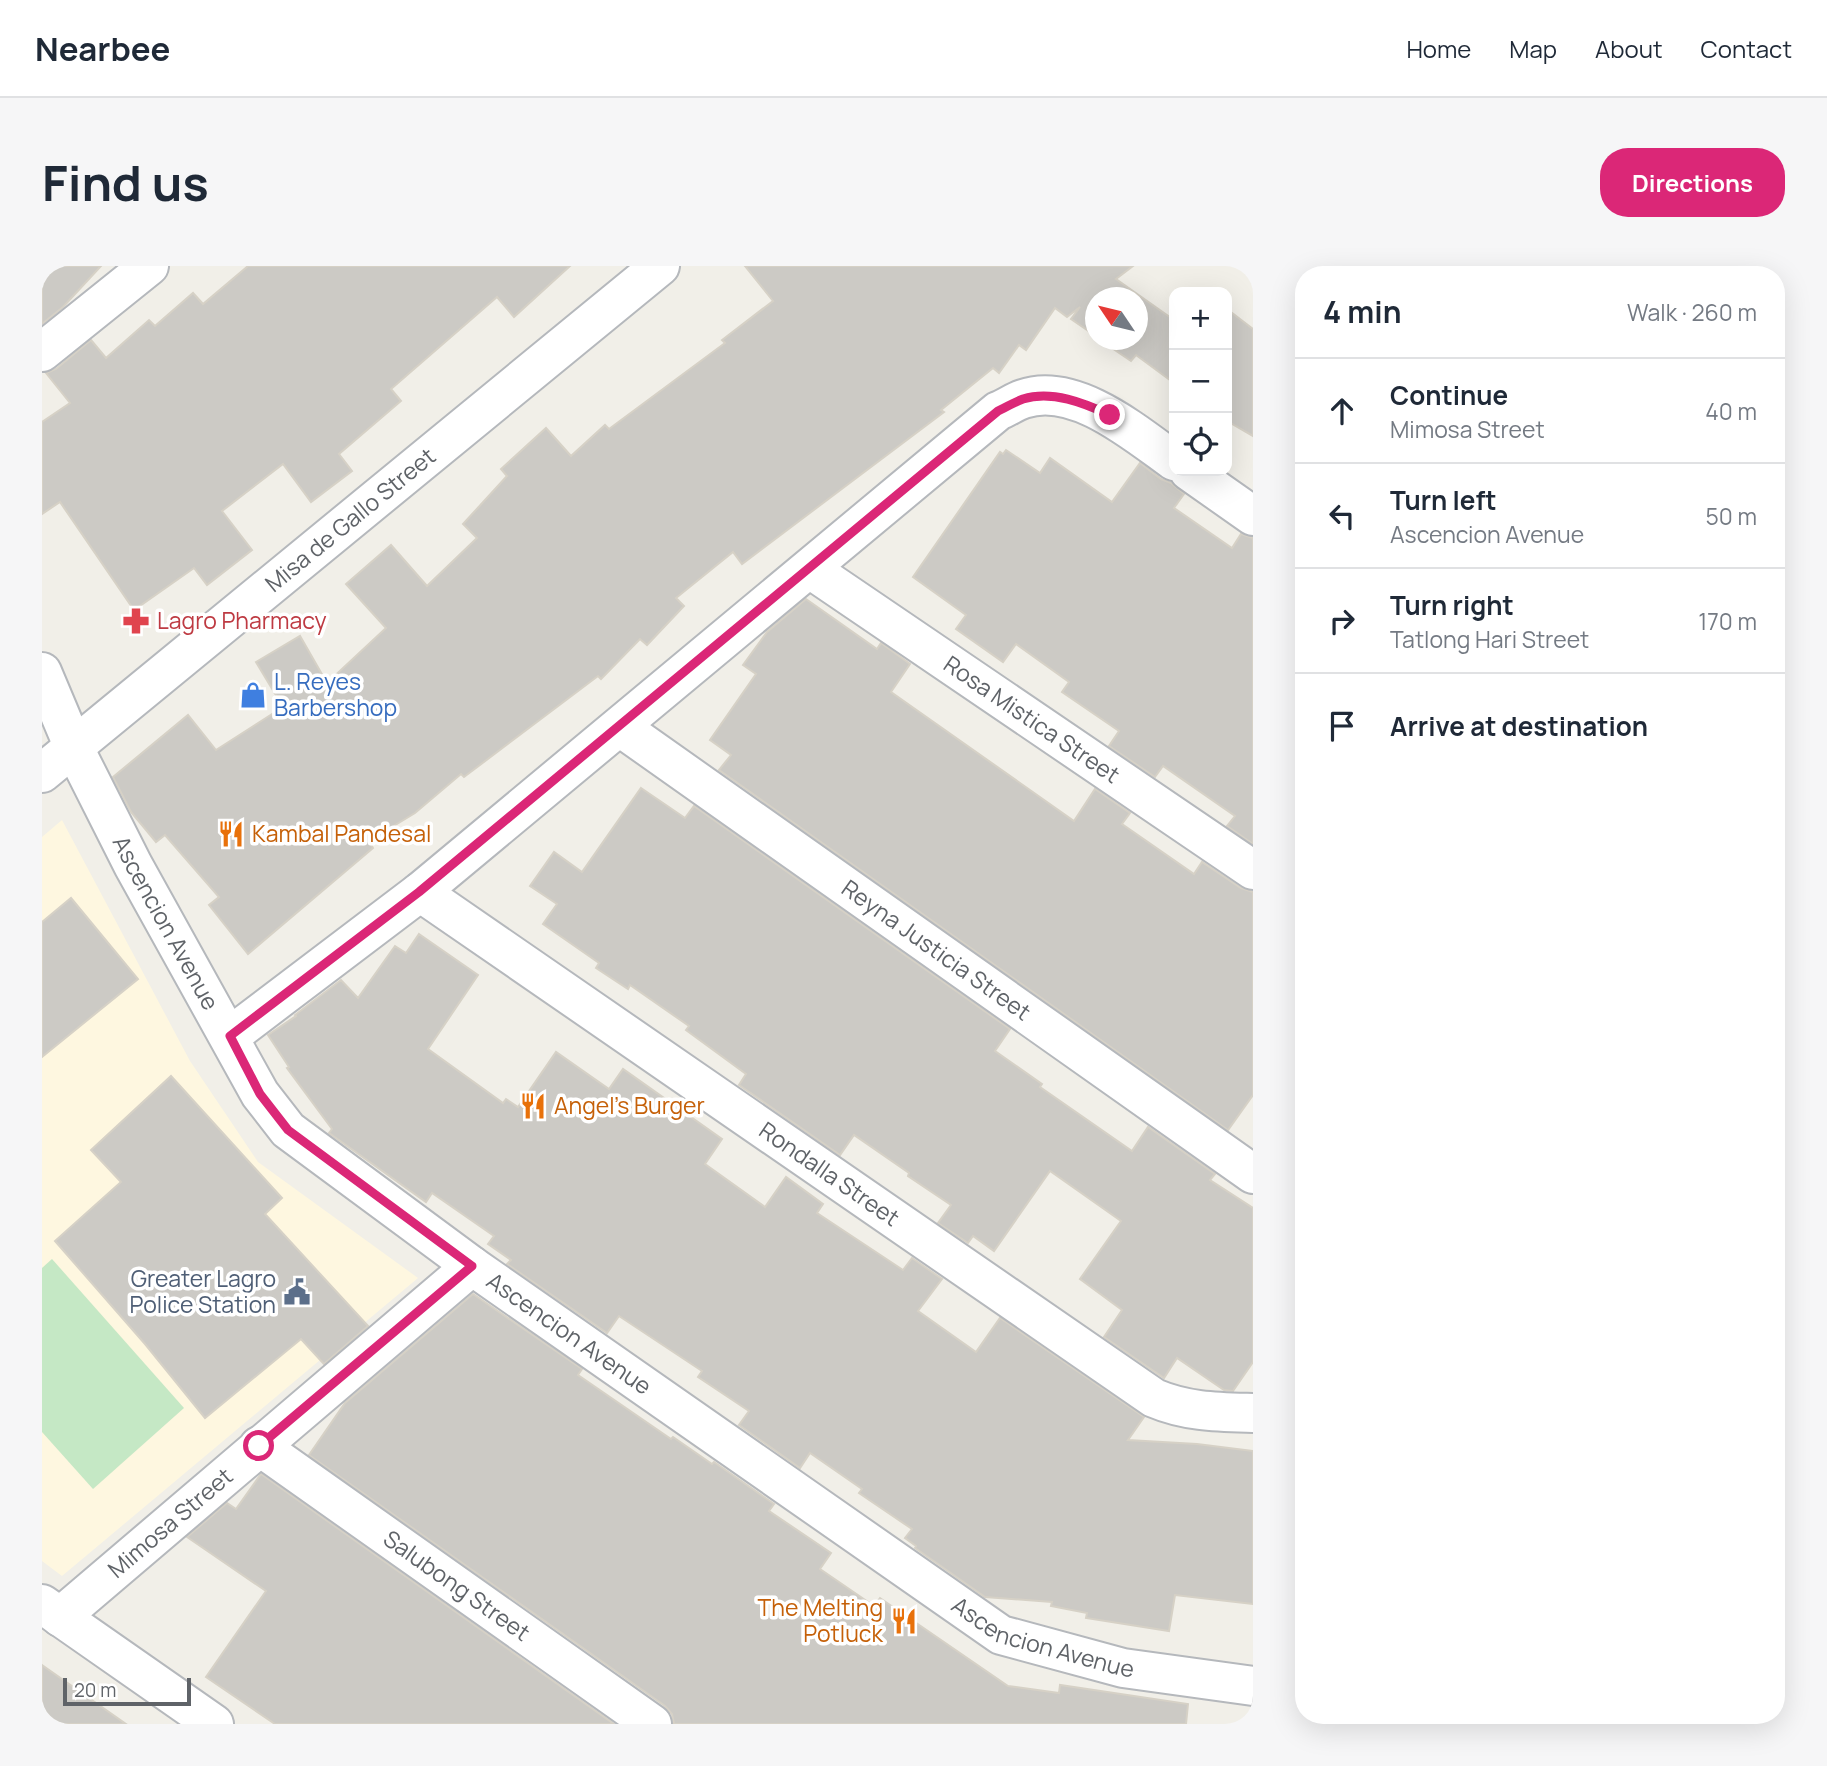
<!DOCTYPE html>
<html lang="en">
<head>
<meta charset="utf-8">
<style>
	:root { --surface:#fff; --page:#f6f6f7; --text:#1f2937; --muted:#747a83; --line:#e0e1e3; --accent:#db2777 }
	body { margin:0; font-family:Manrope,sans-serif; background:var(--page); color:var(--text) }
	.controls { position:absolute; right:21px; top:21px; display:grid; overflow:hidden; border-radius:14px; box-shadow:0 7px 28px #0002 }
	.controls button { width:63px; height:63px; display:grid; place-items:center; padding:0; border:0; border-bottom:2px solid var(--line); background:var(--surface); color:var(--text); font:35px sans-serif }
	.compass { position:absolute; left:1043px; top:21px; width:63px; height:63px; border-radius:50%; background:var(--surface); box-shadow:0 7px 28px #0002; rotate:305deg }
	.scale { position:absolute; left:21px; bottom:18px; width:128px; box-sizing:border-box; padding-left:7px; border:4px solid #5f6368; border-top:0; font-size:19px; line-height:24px; white-space:nowrap; color:#5f6368; -webkit-text-stroke:5px #fff; paint-order:stroke }
	.stop { position:absolute; width:21px; height:21px; margin:-16px; border:5px solid #db2777; border-radius:50%; background:#fff }
	.stop.end { background:#db2777; border-color:#fff; box-shadow:0 2px 7px #0008 }
	.list { margin:0; padding:0; list-style:none }
	h2 { display:flex; justify-content:space-between; align-items:center; height:91px; margin:0; padding:0 28px; font-size:30px }
	h2 small { font-size:23px; font-weight:400; color:var(--muted) }
	.list li { display:grid; grid-template-columns:46px 1fr auto; gap:21px; align-items:center; box-sizing:border-box; height:105px; padding:0 28px; border-top:2px solid var(--line) }
	.list b { display:block; font-size:26px; white-space:nowrap }
	.list p { margin:0; font-size:23px; white-space:nowrap; color:var(--muted) }
	.list em { font-size:23px; font-style:normal; color:var(--muted) }
	.icon { flex:none; width:38px; height:38px; fill:none; stroke:currentColor; stroke-width:2; stroke-linecap:round; stroke-linejoin:round }
	.map { position:relative; flex:none; width:1211px; height:1458px; overflow:hidden; border-radius:28px }
	header { display:flex; align-items:center; gap:42px; box-sizing:border-box; height:98px; padding:0 35px; background:var(--surface); border-bottom:2px solid var(--line) }
	header strong { font-size:33px }
	nav { display:flex; gap:38px; margin-inline-start:auto; font-size:24px }
	.intro { display:flex; align-items:center; justify-content:space-between; box-sizing:border-box; height:168px; padding:0 42px }
	h1 { margin:0; font-size:49px }
	.button { padding:18px 32px; border-radius:28px; background:var(--accent); color:#fff; font-size:24px; font-weight:700 }
	main { display:flex; gap:42px; padding:0 42px }
	aside { flex:1; background:var(--surface); border-radius:28px; box-shadow:0 7px 28px #0002 }
	.map>svg:first-child { display:block }
</style>
</head>
<body>
<header>
<strong>Nearbee</strong>
<nav><a>Home</a><a>Map</a><a>About</a><a>Contact</a></nav>
</header>
<div class="intro"><h1>Find us</h1><a class="button">Directions</a></div>
<main>
<div class="map">
<svg width="1211" height="1458" viewBox="0 0 1211 1458">
	<rect width="100%" height="100%" fill="#f1efe8"/>
	<!-- commercial -->
	<polygon fill="#fef7e0" points="20,554 148,795 216,896 376,1012 20,1310 0,1295 0,571"/>
	<!-- green -->
	<polygon fill="#c5e8c5" points="10,993 142,1142 51,1223 0,1166 0,1002"/>
	<!-- building -->
	<g fill="#cccac5" stroke="#d6d1c6" stroke-width="2">
		<polygon points="0,0 59,0 21,41 0,58"/>
		<polygon points="206,0 528,0 472,51 455,31 349,123 359,135 297,188 310,205 269,236 241,198 180,245 210,284 165,319 152,302 92,344 18,236 0,248 0,156 28,137 4,107 14,103 49,74 64,92 107,54 113,60 151,27 161,38"/>
		<polygon points="703,0 1091,0 1074,13 1132,54 1132,117 1094,89 1089,95 1058,74 1096,74 1096,32 1054,32 1054,70 1029,53 1038,41 1025,51 1013,42 984,84 977,79 957,107 951,102 899,144 902,146 700,298 691,286 634,332 642,340 605,379 598,373 559,413 556,410 422,511 419,508 373,547 327,575 331,582 206,688 167,639 177,631 123,569 114,576 89,546 71,511 146,449 174,484 241,441 214,396 258,370 285,417 344,362 304,318 349,279 385,320 435,272 421,258 465,210 459,203 504,162 529,190 563,159 567,163 683,77 680,74 731,35"/>
		<polygon points="1185,43 1211,63 1211,170 1185,155"/>
		<polygon points="964,184 998,207 1008,192 1070,236 1098,197 1119,213 1129,217 1142,228 1132,242 1190,282 1199,268 1211,272 1211,578 1185,560 1193,550 1121,500 1113,511 1067,480 1077,465 1020,426 1027,416 974,378 961,396 914,363 924,349 871,311 958,186 961,188"/>
		<polygon points="764,333 835,383 839,377 868,398 849,426 1032,555 1053,523 1088,547 1080,558 1152,608 1160,596 1199,622 1211,626 1211,829 1186,864 677,504 689,489 668,474 714,408 701,399 725,366"/>
		<polygon points="599,522 643,552 652,540 968,763 953,785 1000,818 998,821 1090,885 1106,861 1173,908 1168,914 1211,942 1211,1096 1191,1125 1182,1124 1135,1092 1122,1112 1062,1071 1080,1044 1038,1013 1079,955 1008,905 952,985 931,970 926,977 896,957 909,939 866,910 867,907 812,869 798,889 697,819 704,808 644,764 647,760 588,719 586,723 554,702 557,697 501,658 515,638 488,620 512,586 540,606"/>
		<polygon points="29,632 96,713 0,791 0,656"/>
		<polygon points="377,668 436,709 386,783 461,837 464,833 476,841 514,786 567,823 581,803 680,873 663,898 723,941 744,911 781,938 775,947 861,1004 870,992 900,1013 876,1045 934,1086 958,1052 1102,1151 1086,1174 1155,1178 1211,1185 1211,1338 1133,1329 1127,1365 1044,1352 1045,1347 1009,1340 1010,1336 943,1331 873,1282 874,1280 863,1272 870,1263 817,1227 820,1223 768,1187 758,1202 697,1159 707,1145 656,1111 660,1105 577,1050 565,1067 465,998 469,994 446,978 452,970 390,927 384,936 287,867 290,863 245,802 247,801 226,769 254,750 253,749 299,714 316,732 353,680 364,687"/>
		<polygon points="129,810 240,932 223,948 326,1060 282,1098 259,1073 163,1152 103,1078 13,975 79,916 49,884"/>
		<polygon points="431,1028 540,1103 536,1109 629,1173 631,1171 670,1198 672,1196 732,1238 727,1245 789,1287 778,1303 832,1340 838,1332 966,1420 1017,1427 1018,1419 1146,1438 1144,1458 632,1458 630,1448 623,1440 267,1189 303,1137"/>
		<polygon points="219,1208 572,1458 233,1458 164,1411 224,1325 145,1271 185,1237 194,1243"/>
		<polygon points="0,1399 84,1458 0,1458"/>
	</g>
	<g fill="none" stroke-linecap="round" stroke-linejoin="round">
		<!-- minor casing -->
		<g stroke="#b5b8bc" stroke-width="42">
			<g id="minor">
				<polyline points="0,86 107,0"/>
				<polyline points="1147,205 1211,250"/>
				<path id="s1" d="M768,303l443,301"/>
				<path id="s2" d="M578,461l633,447"/>
				<path id="s3" d="M0,507l618,-507"/>
				<path id="s4" d="M378,626l734,506c33,14 64,14 99,15"/>
				<path d="M188,770l190,-144 578,-481c8,-3 16,-9 25,-12 51,-18 112,34 151,62"/>
				<path id="s5" d="M217,1180l393,278"/>
				<path id="s6" d="M18,1351l412,-351"/>
			</g>
		</g>
		<!-- tertiary casing -->
		<g stroke="#b5b8bc" stroke-width="42">
			<g id="tertiary">
				<path id="s7" d="M0,406l32,76 59,117 127,229 28,36 184,136 529,369 122,33 130,18"/>
				<polyline points="0,1338 172,1458"/>
			</g>
		</g>
		<!-- minor -->
		<use href="#minor" stroke="#fff" stroke-width="38"/>
		<!-- tertiary -->
		<use href="#tertiary" stroke="#fff" stroke-width="38"/>
	</g>
	<g fill="none" stroke-linecap="round" stroke-linejoin="round">
		<!-- route -->
		<path stroke="#db2777" stroke-width="9" d="M217,1180l213,-180 -184,-136 -28,-36 -30,-58 189,-144 579,-481c8,-4 17,-9 25,-12 29,-9 61,4 87,16"/>
	</g>
	<!-- icons -->
	<defs>
		<g id="pharmacy-bare" transform="scale(2.1)"><path d="M-2-6h4v4h4v4h-4v4h-4v-4h-4v-4h4Z" fill="#e0444e" stroke="#fff" stroke-width="2.5" paint-order="stroke"/></g>
		<g id="shop-bare" transform="scale(2.1)"><path d="M-5-2.5h2.3a2.7 3.5 0 0 1 5.4 0H5L5.5 6h-11ZM-1.5-2.5h3a1.5 2.3 0 0 0-3 0Z" fill="#3f7fe0" stroke="#fff" stroke-width="2.5" paint-order="stroke"/></g>
		<g id="restaurant-bare" transform="scale(2.1)"><path d="M-5-6h1v4h1v-4h1v4h1v-4h1v5L-1.5 .5V6h-2V.5L-5-1ZM5-6V6H3V1.5H1.5Q1.5-4 5-6Z" fill="#e8710a" stroke="#fff" stroke-width="2.5" paint-order="stroke"/></g>
		<g id="civic-bare" transform="scale(2.1)"><path d="M-.6-6.5H3V-4.5H.6V-3L4-1V1h2V6H-6V1h2V-1L-.6-3ZM-1.2 2.5V6h2.4V2.5Z" fill="#5c6f8a" stroke="#fff" stroke-width="2.5" paint-order="stroke"/></g>
	</defs>
	<g fill-rule="evenodd">
		<use href="#pharmacy-bare" x="94" y="355"/>
		<use href="#shop-bare" x="211" y="429"/>
		<use href="#restaurant-bare" x="189" y="568"/>
		<use href="#restaurant-bare" x="491" y="840"/>
		<use href="#civic-bare" x="255" y="1026"/>
		<use href="#restaurant-bare" x="862" y="1355"/>
	</g>
	<g text-anchor="middle" stroke-width="7" stroke-linejoin="round" paint-order="stroke">
		<!-- street labels -->
		<g font-size="23" fill="#5f6368" stroke="#fff">
			<text dy="8" stroke="none"><textPath href="#s3" startOffset="399">Misa de Gallo Street</textPath></text>
			<text dy="8" stroke="none"><textPath href="#s1" startOffset="268">Rosa Mistica Street</textPath></text>
			<text dy="8" stroke="none"><textPath href="#s7" startOffset="280">Ascencion Avenue</textPath></text>
			<text dy="8" stroke="none"><textPath href="#s2" startOffset="387">Reyna Justicia Street</textPath></text>
			<text dy="8" stroke="none"><textPath href="#s4" startOffset="497">Rondalla Street</textPath></text>
			<text dy="8" stroke="none"><textPath href="#s7" startOffset="868">Ascencion Avenue</textPath></text>
			<text dy="8" stroke="none"><textPath href="#s6" startOffset="145">Mimosa Street</textPath></text>
			<text dy="8" stroke="none"><textPath href="#s5" startOffset="242">Salubong Street</textPath></text>
			<text dy="8" stroke="none"><textPath href="#s7" startOffset="1435">Ascencion Avenue</textPath></text>
		</g>
		<!-- health labels -->
		<g font-size="23" fill="#be3a42" stroke="#fff" text-anchor="start">
			<text x="115" y="363">Lagro Pharmacy</text>
		</g>
		<!-- shop labels -->
		<g font-size="23" fill="#366cbe" stroke="#fff" text-anchor="start">
			<text x="232" y="424">L. Reyes<tspan x="232" dy="26">Barbershop</tspan></text>
		</g>
		<!-- food labels -->
		<g font-size="23" fill="#c56008" stroke="#fff" text-anchor="start">
			<text x="210" y="576">Kambal Pandesal</text>
			<text x="512" y="848">Angel's Burger</text>
			<text x="841" y="1350" text-anchor="end">The Melting<tspan x="841" dy="26">Potluck</tspan></text>
		</g>
		<!-- service labels -->
		<g font-size="23" fill="#4e5e75" stroke="#fff" text-anchor="end">
			<text x="234" y="1021">Greater Lagro<tspan x="234" dy="26">Police Station</tspan></text>
		</g>
	</g>
</svg>
<div class="controls">
<button>+</button>
<button>−</button>
<button><svg class="icon" aria-label="locate" viewBox="0 0 24 24"><circle cx="12" cy="12" r="6"/><path d="M12 2v4M12 18v4M2 12h4M18 12h4"/></svg></button>
</div>
<svg class="compass" viewBox="-18 -18 36 36"><path d="M0-13l5 13h-10z" fill="#e53935"/><path d="M0 13l5-13h-10z" fill="#747a83"/></svg>
<div class="scale">20 m</div>
<div class="stop" style="left:217px;top:1180px"></div>
<div class="stop end" style="left:1068px;top:149px"></div>
</div>
<aside>
<h2>4 min<small>Walk · 260 m</small></h2>
<ul class="list">
<li><svg class="icon" aria-label="ahead" viewBox="0 0 24 24"><path d="M12 20V5M6 11l6-6 6 6"/></svg><div><b>Continue</b><p>Mimosa Street</p></div><em>40 m</em></li>
<li><svg class="icon" aria-label="left" viewBox="0 0 24 24"><path d="M17 20v-9H6M10 6l-5 5 5 5"/></svg><div><b>Turn left</b><p>Ascencion Avenue</p></div><em>50 m</em></li>
<li><svg class="icon" aria-label="right" viewBox="0 0 24 24"><path d="M7 20v-9h11M14 6l5 5-5 5"/></svg><div><b>Turn right</b><p>Tatlong Hari Street</p></div><em>170 m</em></li>
<li><svg class="icon" aria-label="arrive" viewBox="0 0 24 24"><path d="M6 21V4h12l-3 4 3 4H6"/></svg><div><b>Arrive at destination</b></div></li>
</ul>
</aside>
</main>
</body>
</html>
